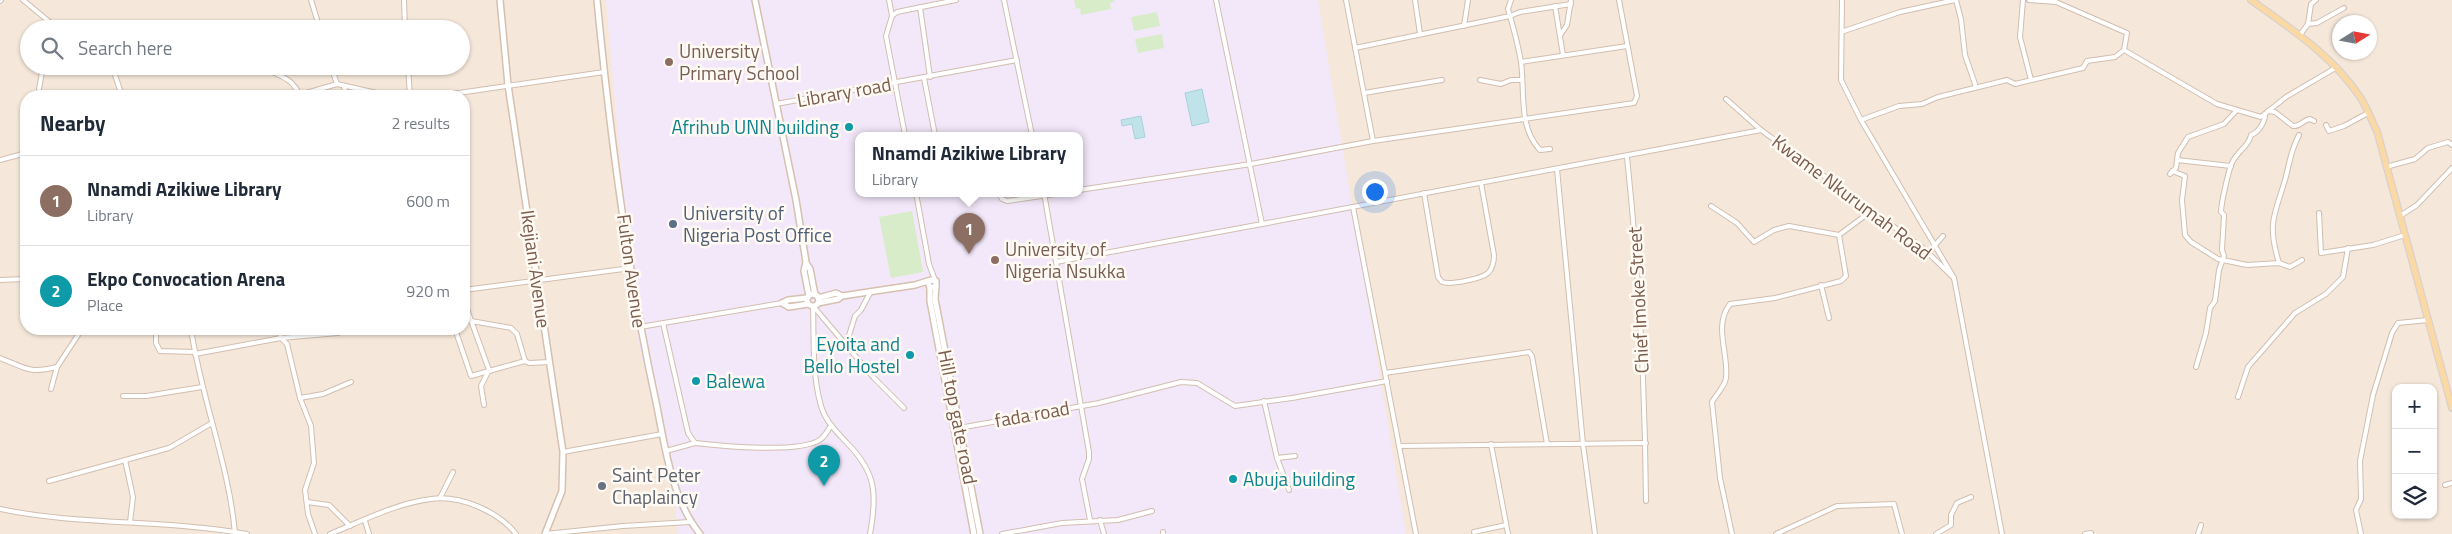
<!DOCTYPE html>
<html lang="en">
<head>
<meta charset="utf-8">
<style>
	:root { --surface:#fff; --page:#f6f6f7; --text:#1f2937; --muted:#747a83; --line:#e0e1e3; --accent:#d93025 }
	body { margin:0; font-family:"Titillium Web",sans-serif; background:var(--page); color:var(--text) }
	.controls { position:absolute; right:15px; bottom:15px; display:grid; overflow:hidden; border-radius:10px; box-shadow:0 1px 4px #0004 }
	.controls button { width:45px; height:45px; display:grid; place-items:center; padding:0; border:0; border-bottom:1px solid var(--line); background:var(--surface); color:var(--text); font:25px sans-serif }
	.compass { position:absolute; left:2332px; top:15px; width:45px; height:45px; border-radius:50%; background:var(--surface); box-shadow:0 1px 4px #0004; rotate:79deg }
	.you { position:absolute; left:1374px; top:191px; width:18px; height:18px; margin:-12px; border:4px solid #fff; border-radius:50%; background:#1a73e8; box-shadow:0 0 0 8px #1a73e833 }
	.badge { display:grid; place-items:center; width:32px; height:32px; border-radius:50%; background:var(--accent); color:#fff; font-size:16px; font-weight:700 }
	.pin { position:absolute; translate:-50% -41px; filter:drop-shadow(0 1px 2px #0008) }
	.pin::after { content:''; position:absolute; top:26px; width:18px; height:15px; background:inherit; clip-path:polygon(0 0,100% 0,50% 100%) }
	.popup { position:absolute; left:855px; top:132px; width:228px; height:65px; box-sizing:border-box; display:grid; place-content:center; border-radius:10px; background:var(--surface); filter:drop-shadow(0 1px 4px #0005); font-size:16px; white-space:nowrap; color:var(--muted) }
	.popup b { font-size:19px; color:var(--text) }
	.popup::after { content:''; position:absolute; left:50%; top:100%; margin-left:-10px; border:10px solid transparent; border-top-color:var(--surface) }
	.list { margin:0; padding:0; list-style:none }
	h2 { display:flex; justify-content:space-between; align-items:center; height:65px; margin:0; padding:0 20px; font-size:21px }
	h2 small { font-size:16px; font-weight:400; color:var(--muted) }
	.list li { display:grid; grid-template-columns:32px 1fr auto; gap:15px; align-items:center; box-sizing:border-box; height:90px; padding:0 20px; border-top:1px solid var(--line) }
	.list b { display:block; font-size:19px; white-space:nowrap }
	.list p { margin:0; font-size:16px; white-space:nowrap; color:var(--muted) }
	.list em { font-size:16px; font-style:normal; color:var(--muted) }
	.icon { flex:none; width:28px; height:28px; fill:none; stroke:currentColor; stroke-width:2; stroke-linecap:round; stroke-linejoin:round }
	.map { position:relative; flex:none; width:2452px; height:534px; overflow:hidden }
	.search { position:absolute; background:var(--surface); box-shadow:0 1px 4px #0004; left:20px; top:20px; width:450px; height:55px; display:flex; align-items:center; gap:12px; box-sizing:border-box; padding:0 18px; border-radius:28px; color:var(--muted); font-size:19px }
	.panel { position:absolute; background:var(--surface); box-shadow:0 1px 4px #0004; left:20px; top:90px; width:450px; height:245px; border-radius:20px }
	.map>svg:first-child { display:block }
</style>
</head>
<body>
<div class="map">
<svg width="2452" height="534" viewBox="0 0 2452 534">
	<rect width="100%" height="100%" fill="#fdf6ec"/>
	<!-- residential -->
	<path fill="#f5e8da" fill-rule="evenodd" d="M0,0h2452v534h-2452zM2340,22h30v30h-30zM29,29h432v37h-432zM26,96h438v233h-438zM859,135h220v58h-220zM2396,388h37v127h-37z"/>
	<!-- education -->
	<path fill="#f3e8fa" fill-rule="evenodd" d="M606,0h712l88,534h-728l-3,-31 -40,-176zM859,135h220v58h-220z"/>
	<!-- green -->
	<g fill="#d8ecc9">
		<polygon points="1074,0 1114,0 1114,2 1110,3 1111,9 1081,15 1080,8 1076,9"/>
		<polygon points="1157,12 1160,26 1134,31 1131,17"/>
		<polygon points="1162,34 1164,48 1138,53 1135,39"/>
		<polygon points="912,211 923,272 891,278 879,217"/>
	</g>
	<!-- water -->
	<g fill="#bfe3e8" stroke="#a5d3da">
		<polygon points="1202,89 1209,122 1192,126 1185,93"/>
		<polygon points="1141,116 1145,137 1135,139 1132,124 1122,126 1121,120"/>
	</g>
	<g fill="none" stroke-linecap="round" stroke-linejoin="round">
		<!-- street casing -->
		<g stroke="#d1beb0" stroke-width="6">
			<g id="street">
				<polyline points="23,0 58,29"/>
				<polyline points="311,0 320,29"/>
				<polyline points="404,0 405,29"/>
				<polyline points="889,0 892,16"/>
				<polyline points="1004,0 1032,135"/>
				<polyline points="1216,0 1262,224 1761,130 1923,248 1954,278"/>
				<polyline points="1346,0 1373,141"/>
				<polyline points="1415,0 1420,34"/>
				<path d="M1511,0l-3,9c5,17 10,35 13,53 4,29 -3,65 19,88l10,-1"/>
				<polyline points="1842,0 1841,80 1861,120 1954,278 2002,534"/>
				<polyline points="1956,0 1961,19 1965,55 1976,87"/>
				<polyline points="2023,0 2020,37 2031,80"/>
				<polyline points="0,1 1,0"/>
				<polyline points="1555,6 1563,55"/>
				<polyline points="920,7 930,77"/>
				<polyline points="2308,24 2311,4 2316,0"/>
				<polyline points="1464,26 1468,0"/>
				<polyline points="166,29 182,29"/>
				<polyline points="1844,31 1900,12 1955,0"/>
				<polyline points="1561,34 1567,25 1571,0"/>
				<polyline points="2300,35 2308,24 2317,23 2344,8"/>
				<polyline points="1355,48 1510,16 1520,12 1571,4"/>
				<polyline points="2124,50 2217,104 2261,117 2286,97 2337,67"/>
				<polyline points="1521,62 1627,46"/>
				<polyline points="112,66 122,96"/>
				<path d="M263,66c16,12 28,9 37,30"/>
				<polyline points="331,66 337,84"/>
				<polyline points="408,66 410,96"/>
				<polyline points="924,78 935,135"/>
				<polyline points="1480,80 1501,84 1511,80 1522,80"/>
				<polyline points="344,86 346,96"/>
				<polyline points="39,89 43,66"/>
				<polyline points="1364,93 1442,80"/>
				<polyline points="296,96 337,84 390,96"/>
				<polyline points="438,96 604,72"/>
				<polyline points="1726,99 1761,130"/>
				<polyline points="776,104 1017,60"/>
				<path d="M2268,111l7,1 18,14c7,1 10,-6 17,-7l4,2"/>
				<polyline points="1861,120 1899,106 1922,104 1938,97 2007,80 2015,84 2083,68 2087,61 2115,57 2124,50 2127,33 2056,2 2029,0"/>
				<polyline points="2326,125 2329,131 2344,126 2368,113"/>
				<polyline points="905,135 886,36 892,16 897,12 956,0"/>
				<path d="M1627,157c12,114 18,229 19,344"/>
				<polyline points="0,160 26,153"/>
				<polyline points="2177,160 2231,166"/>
				<polyline points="2386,167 2415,159 2428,148 2448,142 2452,145"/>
				<polyline points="1557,169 1583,444 1595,534"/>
				<polyline points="2172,171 2185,176 2182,200 2185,235 2191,242 2218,259 2247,265 2279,263 2290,267 2302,260"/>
				<polyline points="2170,174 2176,168 2178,153 2188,137 2224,124 2237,110"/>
				<polyline points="1079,190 1251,164 1373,141 1634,103 1637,96 1619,0"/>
				<polyline points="916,193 929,264 935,280"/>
				<polyline points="999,193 1002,199 1007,201 1062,193"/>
				<polyline points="1044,193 1089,452 1089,459 1082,479 1090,520"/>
				<path d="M1424,193l14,84 4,5c8,3 39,-3 46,-9 5,-5 6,-11 6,-18l-13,-72"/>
				<polyline points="1711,206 1737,223 1754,242 1774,230 1789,226 1839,235"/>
				<polyline points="1353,207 1416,534"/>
				<polyline points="2319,213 2321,253 2373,245 2405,235"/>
				<polyline points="2400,216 2417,205 2452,168"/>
				<polyline points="1928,253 1943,236"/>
				<polyline points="1056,262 1262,224"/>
				<path d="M2279,263c-12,-40 -5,-46 6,-83 5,-18 5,-28 14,-45"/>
				<polyline points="0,280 26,279"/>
				<polyline points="1821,285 1829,318"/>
				<polyline points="464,290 631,268"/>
				<polyline points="464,301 489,370 481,386 484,405"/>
				<path d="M813,306c1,31 -1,66 7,96 4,18 15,28 27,41 30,30 30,52 23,91"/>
				<polyline points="813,306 874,378 904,408"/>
				<polyline points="471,321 511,328 517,334 525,361 529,363 550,362"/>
				<path d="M663,323l25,110 7,10c25,3 107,11 126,-4 4,-3 7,-9 9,-12"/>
				<polyline points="640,327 782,303"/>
				<polyline points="156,329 156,343 160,351 195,352"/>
				<path d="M191,329c10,69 38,135 44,205"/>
				<polyline points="279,329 281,338 287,344 300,398 311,426 314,463 305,490 308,514 315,534"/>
				<polyline points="455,329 471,376 525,361"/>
				<polyline points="846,345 855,316 861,310 871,291"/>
				<polyline points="195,354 281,338 338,333 348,329"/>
				<path d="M0,358c26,10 28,16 57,9"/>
				<path d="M2196,367l10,-34 4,-25 5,-7 4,-31 5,-14 -2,-6 2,-35 -3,-3c0,-8 8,-45 12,-51 5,-10 16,-15 18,-26 6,-2 14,-11 14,-21"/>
				<polyline points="1385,373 1529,352 1532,356 1547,444"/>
				<polyline points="51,389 57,367 82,329"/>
				<polyline points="123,396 146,396 202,387"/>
				<polyline points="2238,397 2248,367 2295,313 2326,294 2343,277 2348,248"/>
				<polyline points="300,398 323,394 351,382"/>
				<polyline points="1264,401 1277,458"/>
				<polyline points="959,428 1099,403 1181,382 1197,383 1235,406 1292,398 1387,381"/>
				<polyline points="1491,444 1508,534"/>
				<polyline points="1399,446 1646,443"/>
				<polyline points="666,451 695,443"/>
				<polyline points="563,452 662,434"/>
				<polyline points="125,460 133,497 130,522"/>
				<polyline points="49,481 169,448 212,423"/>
				<polyline points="2445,485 2452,483"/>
				<polyline points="1289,490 1277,458 1295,456"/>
				<polyline points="440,498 453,472"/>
				<polyline points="307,502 329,505 350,526"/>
				<path d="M0,509c81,17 165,10 247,25"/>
				<polyline points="1100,520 1104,534"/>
				<polyline points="365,521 369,534"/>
				<polyline points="1474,532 1506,525"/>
				<path d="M330,534c32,-13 67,-31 101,-35 29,-4 67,12 85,35"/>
				<polyline points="545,534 623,526 690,522"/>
				<polyline points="1002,534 1062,523 1118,520 1152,511"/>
				<polyline points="1163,534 1163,532"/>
				<path d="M1732,534l-12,-56 -8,-76c4,-7 13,-16 14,-24 3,-24 -13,-52 4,-74l45,-6 66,-17 5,-5 -7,-41 31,-23"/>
				<polyline points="1776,534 1837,506 1894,504 1902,534"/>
				<polyline points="1936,534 1951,525 1951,515 1957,503 1971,497"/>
				<polyline points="2085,534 2091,533"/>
				<polyline points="2198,534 2201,525"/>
				<polyline points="2361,534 2356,510 2361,499 2360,461 2373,395 2392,333 2398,323 2428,320"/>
			</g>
		</g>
		<!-- secondary casing -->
		<g stroke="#d6c0b0" stroke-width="8">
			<g id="secondary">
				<polyline points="500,0 508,85 563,452 562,491 545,534"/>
				<path d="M597,0c13,135 30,270 59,402 9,44 15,96 44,132"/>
				<polyline points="755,0 796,200 806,262 804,271 809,296"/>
				<polyline points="806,263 810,269 815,295"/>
				<polyline points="936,286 935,299 980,534"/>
				<polyline points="930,288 930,301 974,534"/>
				<circle cx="813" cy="300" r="6"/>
				<polyline points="818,298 836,293 842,296"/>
				<polyline points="782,303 789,307 808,304"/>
				<polyline points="782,303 788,300 807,298"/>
				<polyline points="818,303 838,299 842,296 915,285 931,280 936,281 936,286 930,288 928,282"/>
			</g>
		</g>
		<!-- primary casing -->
		<g stroke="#dad1cd" stroke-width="8">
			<path id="primary" d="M2251,0c40,29 81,55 109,97 7,10 11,23 17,34l75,277"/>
		</g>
		<!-- street -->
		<use href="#street" stroke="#fff" stroke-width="4"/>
		<!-- secondary -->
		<use href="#secondary" stroke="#fff" stroke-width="5"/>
		<!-- primary -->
		<use href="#primary" stroke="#fbd9a5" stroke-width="5.5"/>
	</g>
	<!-- markers -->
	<g fill="#8d6e63" stroke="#fffaf3" stroke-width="2">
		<circle cx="669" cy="62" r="5"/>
		<circle cx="995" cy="260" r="5"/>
	</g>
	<g fill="#0f9aa8" stroke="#fffaf3" stroke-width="2">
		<circle cx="849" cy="127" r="5"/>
		<circle cx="910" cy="355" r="5"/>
		<circle cx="696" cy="381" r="5"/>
		<circle cx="1233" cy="479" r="5"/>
	</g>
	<circle fill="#5c6f8a" stroke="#fffaf3" stroke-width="2" cx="673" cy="224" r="5"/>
	<circle fill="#6b7280" stroke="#fffaf3" stroke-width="2" cx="602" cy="486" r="5"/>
	<g text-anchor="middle" stroke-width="5" stroke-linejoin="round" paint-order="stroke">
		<!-- education labels -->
		<g font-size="19" fill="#785e54" stroke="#fffaf3" text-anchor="start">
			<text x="679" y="58">University<tspan x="679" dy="22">Primary School</tspan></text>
			<text x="1005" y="256">University of<tspan x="1005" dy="22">Nigeria Nsukka</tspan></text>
		</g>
		<!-- street labels -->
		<g font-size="19" fill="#7a5c4d" stroke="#fffaf3">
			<text transform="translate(844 92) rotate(-10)" y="7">Library road</text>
			<text transform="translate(1852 197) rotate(37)" y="7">Kwame Nkurumah Road</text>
			<text transform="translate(536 269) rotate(82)" y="7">Ikejiani Avenue</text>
			<text transform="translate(632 271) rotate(82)" y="7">Fulton Avenue</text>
			<text transform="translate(1638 300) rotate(-93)" y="7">Chief Imoke Street</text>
			<text transform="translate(1032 414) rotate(-10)" y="7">fada road</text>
			<text transform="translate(958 417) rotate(79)" y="7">Hill top gate road</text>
		</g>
		<!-- culture labels -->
		<g font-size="19" fill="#0d838f" stroke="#fffaf3" text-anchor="end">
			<text x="839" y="134">Afrihub UNN building</text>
			<text x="900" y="351">Eyoita and<tspan x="900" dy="22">Bello Hostel</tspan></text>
			<text x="706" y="388" text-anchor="start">Balewa</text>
			<text x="1243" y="486" text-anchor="start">Abuja building</text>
		</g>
		<!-- service labels -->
		<g font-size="19" fill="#4e5e75" stroke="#fffaf3" text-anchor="start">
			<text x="683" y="220">University of<tspan x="683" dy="22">Nigeria Post Office</tspan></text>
		</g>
		<!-- worship labels -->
		<g font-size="19" fill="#5b616d" stroke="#fffaf3" text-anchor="start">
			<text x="612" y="482">Saint Peter<tspan x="612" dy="22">Chaplaincy</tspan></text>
		</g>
	</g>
</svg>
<div class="controls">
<button>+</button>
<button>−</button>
<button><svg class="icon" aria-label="layers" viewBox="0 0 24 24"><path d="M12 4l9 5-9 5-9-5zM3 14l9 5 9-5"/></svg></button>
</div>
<svg class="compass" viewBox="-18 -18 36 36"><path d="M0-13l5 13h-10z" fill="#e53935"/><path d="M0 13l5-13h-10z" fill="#747a83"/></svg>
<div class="you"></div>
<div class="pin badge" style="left:969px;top:254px;background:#8d6e63">1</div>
<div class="popup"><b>Nnamdi Azikiwe Library</b>Library</div>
<div class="pin badge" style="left:824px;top:486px;background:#0f9aa8">2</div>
<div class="search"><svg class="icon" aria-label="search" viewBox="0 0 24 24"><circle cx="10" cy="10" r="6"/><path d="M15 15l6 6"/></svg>Search here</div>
<section class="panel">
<h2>Nearby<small>2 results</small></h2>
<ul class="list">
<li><span class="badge" style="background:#8d6e63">1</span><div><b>Nnamdi Azikiwe Library</b><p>Library</p></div><em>600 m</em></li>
<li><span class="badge" style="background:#0f9aa8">2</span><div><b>Ekpo Convocation Arena</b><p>Place</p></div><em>920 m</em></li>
</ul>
</section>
</div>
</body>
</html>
